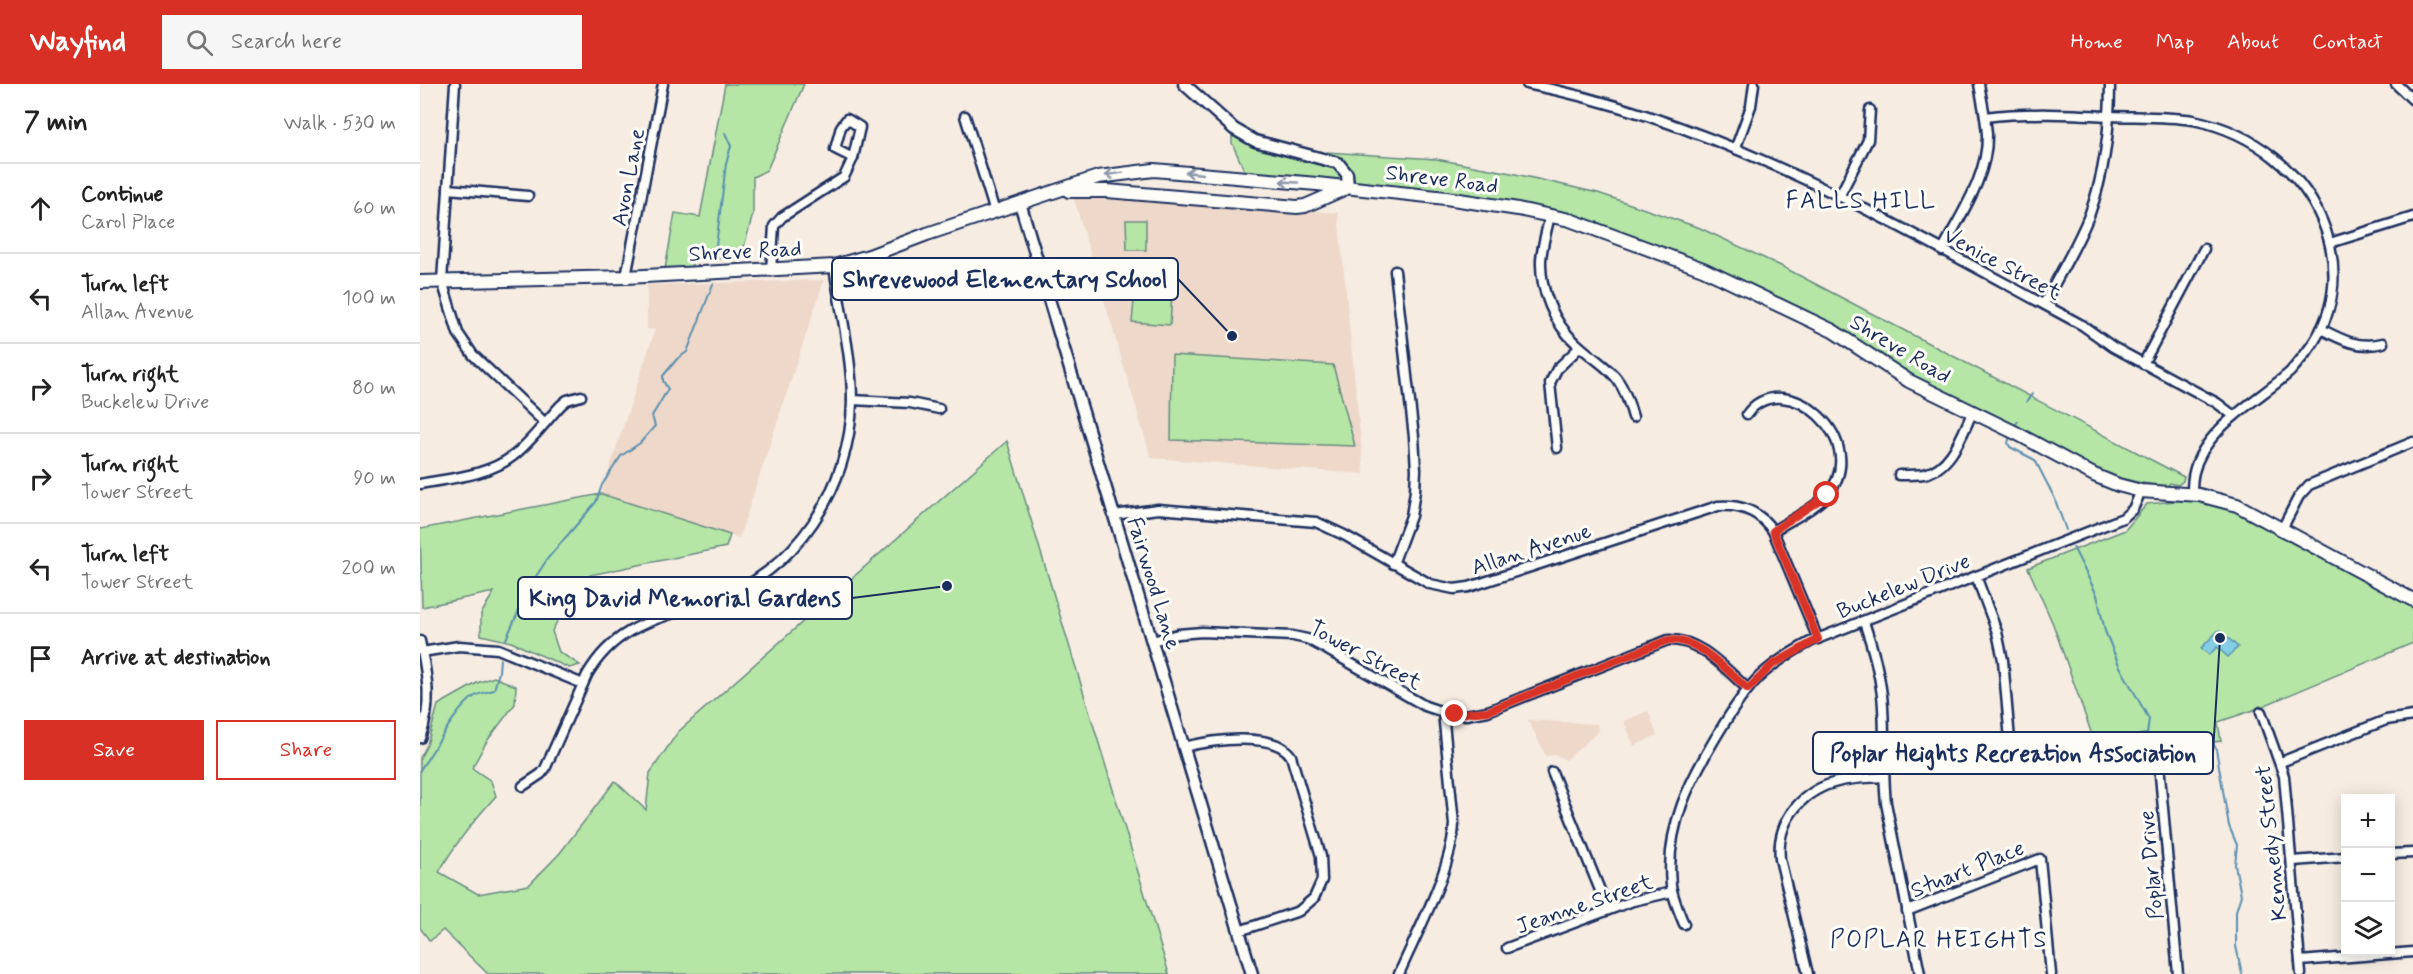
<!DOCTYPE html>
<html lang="en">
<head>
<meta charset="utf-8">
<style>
	:root { --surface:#fff; --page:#f6f6f6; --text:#222; --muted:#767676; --line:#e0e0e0; --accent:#d93025 }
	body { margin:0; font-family:Mynerve,sans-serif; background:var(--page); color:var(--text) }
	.controls { position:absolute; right:18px; bottom:18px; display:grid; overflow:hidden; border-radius:0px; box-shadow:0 3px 15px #0003 }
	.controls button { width:54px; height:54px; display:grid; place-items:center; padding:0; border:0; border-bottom:2px solid var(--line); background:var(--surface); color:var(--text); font:30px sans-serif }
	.stop { position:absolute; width:18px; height:18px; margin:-14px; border:4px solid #d93025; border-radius:50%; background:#fff }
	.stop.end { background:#d93025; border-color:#fff; box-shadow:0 2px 6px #0008 }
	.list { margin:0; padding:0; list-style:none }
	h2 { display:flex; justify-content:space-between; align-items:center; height:78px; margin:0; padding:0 24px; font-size:26px }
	h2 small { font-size:20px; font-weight:400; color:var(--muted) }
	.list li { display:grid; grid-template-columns:39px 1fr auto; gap:18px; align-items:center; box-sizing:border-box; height:90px; padding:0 24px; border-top:2px solid var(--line) }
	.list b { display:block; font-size:22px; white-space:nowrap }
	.list p { margin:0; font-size:20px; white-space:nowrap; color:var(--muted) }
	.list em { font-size:20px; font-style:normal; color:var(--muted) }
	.actions { display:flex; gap:12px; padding:18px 24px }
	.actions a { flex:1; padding:14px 0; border:2px solid var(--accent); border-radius:0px; text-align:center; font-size:21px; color:var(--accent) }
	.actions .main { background:var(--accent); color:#fff }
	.icon { flex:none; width:33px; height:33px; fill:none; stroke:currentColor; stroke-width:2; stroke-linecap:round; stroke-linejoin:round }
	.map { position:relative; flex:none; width:1993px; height:890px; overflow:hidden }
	header { display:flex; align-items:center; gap:36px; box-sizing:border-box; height:84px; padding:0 30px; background:var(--accent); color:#fff }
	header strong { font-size:28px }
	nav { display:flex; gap:33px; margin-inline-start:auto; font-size:21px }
	.search { width:420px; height:54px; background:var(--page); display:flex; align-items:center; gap:15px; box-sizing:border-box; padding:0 21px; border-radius:0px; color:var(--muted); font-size:22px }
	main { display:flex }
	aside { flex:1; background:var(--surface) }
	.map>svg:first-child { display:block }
</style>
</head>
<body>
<header>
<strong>Wayfind</strong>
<div class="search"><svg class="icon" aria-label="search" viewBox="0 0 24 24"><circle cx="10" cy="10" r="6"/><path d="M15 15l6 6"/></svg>Search here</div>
<nav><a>Home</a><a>Map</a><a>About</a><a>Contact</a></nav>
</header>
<main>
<aside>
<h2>7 min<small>Walk · 530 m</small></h2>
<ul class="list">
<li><svg class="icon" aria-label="ahead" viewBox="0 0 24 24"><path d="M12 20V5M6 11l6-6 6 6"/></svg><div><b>Continue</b><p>Carol Place</p></div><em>60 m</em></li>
<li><svg class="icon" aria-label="left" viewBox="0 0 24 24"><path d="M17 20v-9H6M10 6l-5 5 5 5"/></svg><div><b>Turn left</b><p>Allan Avenue</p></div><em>100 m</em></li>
<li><svg class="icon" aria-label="right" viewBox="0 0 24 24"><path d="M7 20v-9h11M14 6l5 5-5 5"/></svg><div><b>Turn right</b><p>Buckelew Drive</p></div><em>80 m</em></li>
<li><svg class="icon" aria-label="right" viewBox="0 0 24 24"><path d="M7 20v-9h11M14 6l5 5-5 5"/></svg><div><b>Turn right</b><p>Tower Street</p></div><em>90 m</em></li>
<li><svg class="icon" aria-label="left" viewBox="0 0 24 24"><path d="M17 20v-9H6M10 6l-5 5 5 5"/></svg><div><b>Turn left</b><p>Tower Street</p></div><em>200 m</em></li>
<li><svg class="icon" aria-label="arrive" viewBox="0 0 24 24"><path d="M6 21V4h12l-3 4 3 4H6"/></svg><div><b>Arrive at destination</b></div></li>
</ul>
<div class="actions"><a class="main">Save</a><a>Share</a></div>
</aside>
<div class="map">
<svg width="1993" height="890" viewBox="0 0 1993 890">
	<rect width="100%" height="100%" fill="#f6ece2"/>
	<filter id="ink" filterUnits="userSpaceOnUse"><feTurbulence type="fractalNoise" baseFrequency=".0167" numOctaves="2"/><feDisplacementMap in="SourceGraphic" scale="12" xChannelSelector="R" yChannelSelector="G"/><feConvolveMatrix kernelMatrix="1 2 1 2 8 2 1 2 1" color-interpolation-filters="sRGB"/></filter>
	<g filter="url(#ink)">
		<!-- built -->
		<g fill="#eed8c9">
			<polygon points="699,111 918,129 944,390 731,374 654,115"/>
			<polygon points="404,196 319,454 181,410 235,246 227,245 227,201"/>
			<polygon points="1228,627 1237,651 1214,662 1204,637"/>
			<polygon points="1108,636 1177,640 1179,647 1146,676 1136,671 1126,672"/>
		</g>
		<!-- green -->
		<g fill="#b5e6a5" stroke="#688a82" stroke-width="1.5">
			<polygon points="305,0 384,0 347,86 333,93 333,130 321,174 273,175 271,185 245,185 255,129 280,133"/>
			<path d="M812,50l29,14 69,16 -3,-12 109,7 75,14 87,20 102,35 83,39 401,210 -1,4 -5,4 -8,-2 -3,3c-23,-1 -43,-6 -65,-14l-177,-86 -100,-63 -300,-118 -38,-7 -124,-13 -5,-3 -19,-3 -4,2 -89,-7 -14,-31z"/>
			<polygon points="706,136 726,136 726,166 707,166"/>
			<polygon points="715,207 752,210 750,241 712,238"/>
			<polygon points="752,271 913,281 935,362 751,356"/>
			<path d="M587,357l162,533h-681l-45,-44 -13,11 -10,-13v-170l7,-13 11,-40 39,-22 17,-6 22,9 -1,18 -28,37 -15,27 19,13 5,15c-22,24 -41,48 -57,76l39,22 51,-9 31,-32 55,-72 31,29 4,-37 28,-41z"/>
			<polygon points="181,410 310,451 306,463 170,491 171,501 178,506 179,525 143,527 132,547 139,568 160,581 149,584 91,558 61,551 61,530 74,508 2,523 0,445"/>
			<polygon points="1774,415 1789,417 1816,427 1993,519 1993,559 1831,627 1798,638 1801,657 1729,666 1684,685 1633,540 1608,484 1705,446 1727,420"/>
		</g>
		<!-- water -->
		<polygon fill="#84cfe5" stroke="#5a8faf" stroke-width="1.5" points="1799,546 1818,563 1808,573 1797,563 1789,571 1781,564"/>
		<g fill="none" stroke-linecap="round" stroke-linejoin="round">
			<!-- stream -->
			<g stroke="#5a8faf" stroke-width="2">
				<polyline points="295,170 306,80 311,62 305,49"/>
				<polyline points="1606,318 1612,310"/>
				<polyline points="1596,340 1598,337"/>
				<polyline points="1590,352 1588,359 1590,363 1615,376 1634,413 1646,446"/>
				<path d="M1653,463l24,48 8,36 14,34 30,54 -2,15 3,6c12,4 16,0 28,-2 11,-1 23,1 34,3l4,8 13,77 8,19 -2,20 6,30 -5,16v35l6,28"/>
				<polyline points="86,555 111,500 128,474 176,418 182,401 201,372 220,359 235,342 232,332 248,305 243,297 243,292 257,275 267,268 293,200"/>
				<path d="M1685,678c19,1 25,-13 34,-27l7,-1"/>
				<path d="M0,686c15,-21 35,-61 55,-74 5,-3 13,-4 19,-6l5,-18 1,-13"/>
			</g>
			<!-- minor casing -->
			<g stroke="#1b2f5e" stroke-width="13">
				<g id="minor">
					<polyline points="35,0 22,197 38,249 53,271 124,338"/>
					<path d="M1107,0c201,39 377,146 555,241l31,22 104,56 17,13"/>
					<polyline points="1976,0 1993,16"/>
					<polyline points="545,32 575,128"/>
					<path d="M1565,33c42,-5 84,-3 126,-1 27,1 55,0 82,4 60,12 113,52 133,111 12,37 10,75 -11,109 -7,11 -16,22 -25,32 -31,28 -86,56 -96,100 -2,7 -2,15 -2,22"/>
					<polygon points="427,35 440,43 433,74 415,65 421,43"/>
					<polyline points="1316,63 1331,22 1334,0"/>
					<polyline points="28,105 108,112"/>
					<polyline points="1419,113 1448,56 1450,26"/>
					<path d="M1130,131c-3,15 -8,30 -9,45 -1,30 13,64 35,83 33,30 44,26 57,74"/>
					<polyline points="1910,159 1993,133"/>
					<path d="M1522,167c18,-36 46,-74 45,-116 -1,-17 -5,-34 -8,-51"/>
					<polyline points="351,187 354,142 362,133 424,93 433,74"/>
					<polyline points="206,193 243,0"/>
					<path d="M1624,220c15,-30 34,-59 46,-91 15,-41 20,-86 20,-129"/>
					<path d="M1901,245c21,11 38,20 62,14"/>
					<polyline points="1723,280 1784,165"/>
					<polyline points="432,316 490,319 519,325"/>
					<path d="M1327,330c37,-50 127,27 80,81 -14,15 -37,25 -54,36"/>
					<polyline points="1137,364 1130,299 1137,285 1160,263"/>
					<path d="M1479,391c8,0 17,0 25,-1 28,-6 38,-40 49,-63"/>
					<path d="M0,400c31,-6 67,-8 93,-28 18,-14 32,-34 48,-51l6,-5 14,-4"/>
					<path d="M694,431l44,-6 158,13 28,13 86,49 24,5 15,-2 249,-81c23,-2 42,6 55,25l45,108"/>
					<polyline points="1862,445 1879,412 1889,401 1993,358"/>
					<polyline points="973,480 991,432 995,407 996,386 994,353 975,187"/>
					<polyline points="1556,492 1577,548 1583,576 1590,656 1577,661"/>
					<path d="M1444,538c8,23 15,48 18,73 4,36 0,72 4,108l34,171"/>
					<path d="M0,557c7,33 13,64 0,97"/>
					<path d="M732,557l26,-7 24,-2 91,4 14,3 17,9 101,58 18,6 23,3 22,-4 180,-71c32,-2 58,30 80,49"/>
					<polyline points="2,568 39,562 78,565 163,600"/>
					<polyline points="1841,628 1864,692 1881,890"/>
					<path d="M763,663c26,-6 91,-17 108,9l30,100 1,24 -8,18 -15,13 -60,20"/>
					<polyline points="1738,669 1758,890"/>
					<polyline points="1861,678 1966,636 1993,632"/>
					<polyline points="1132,688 1188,826"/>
					<path d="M103,702l18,-12 4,-5 42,-94c30,-52 73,-56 125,-74 83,-27 139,-114 140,-200 0,-45 -12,-91 -18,-135"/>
					<polyline points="1970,770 1993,769"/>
					<polyline points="1873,777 1926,773"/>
					<polyline points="1487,827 1620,775 1631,890"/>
					<path d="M1264,840c-5,-12 -11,-26 -13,-39 -6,-58 19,-105 48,-153 12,-20 24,-39 40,-55 16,-15 34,-26 53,-36l311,-123 10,-9 8,-18"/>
					<polyline points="1087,864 1213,817 1252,808"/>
					<polyline points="1880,877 1993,868"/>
					<path d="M979,890c18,-42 53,-105 55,-150l-11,-112"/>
					<path d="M1388,890l-28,-115c-4,-39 23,-70 61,-78 13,-3 28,-3 42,-4"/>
				</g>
			</g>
			<!-- tertiary casing -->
			<g stroke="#1b2f5e" stroke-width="15">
				<g id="tertiary">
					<polyline points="764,0 814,45 835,57 918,79 927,90 928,104"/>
					<polyline points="600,119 832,890"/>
				</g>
			</g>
			<!-- secondary casing -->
			<g stroke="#1b2f5e" stroke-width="16">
				<g id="secondary">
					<polyline points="649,107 687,107 877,123 885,122 924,105"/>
					<polyline points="0,198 206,193 414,182 449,172 507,150 678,93 734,86 897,100 1026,114 1098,125 1150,136 1283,185 1413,247 1489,297 1596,349 1674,391 1698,401 1721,407 1779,411 1817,421 1993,516"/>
				</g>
			</g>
			<!-- minor -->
			<use href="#minor" stroke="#fdfcf7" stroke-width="8"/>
			<!-- tertiary -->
			<use href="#tertiary" stroke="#fdfcf7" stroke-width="10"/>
			<!-- secondary -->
			<use href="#secondary" stroke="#fdfcf7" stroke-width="12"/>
		</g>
		<!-- one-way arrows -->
		<defs><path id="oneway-shaft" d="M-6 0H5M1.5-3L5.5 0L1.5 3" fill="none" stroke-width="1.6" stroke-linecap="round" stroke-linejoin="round" transform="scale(1.5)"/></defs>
		<g stroke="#8c96aa">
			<use href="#oneway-shaft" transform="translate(774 89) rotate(-174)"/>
			<use href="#oneway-shaft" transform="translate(694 90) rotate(171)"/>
			<use href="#oneway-shaft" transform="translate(869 98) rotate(-176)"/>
		</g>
	</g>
	<g fill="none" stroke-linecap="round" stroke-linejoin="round" filter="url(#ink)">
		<!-- route -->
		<path stroke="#d93025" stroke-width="8" d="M1035,630l33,-3 180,-71c32,-2 57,30 80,49l24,-24 46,-26 -45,-108 54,-36"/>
	</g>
	<g text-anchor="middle" stroke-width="6" stroke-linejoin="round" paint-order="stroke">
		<!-- street labels -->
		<g font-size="22" fill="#1b2f5e" stroke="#fdfcf7">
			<text transform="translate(207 93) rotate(-79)" y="8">Avon Lane</text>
			<text transform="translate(1022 94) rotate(7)" y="8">Shreve Road</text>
			<text transform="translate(325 166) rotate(-3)" y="8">Shreve Road</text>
			<text transform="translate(1583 179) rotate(28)" y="8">Venice Street</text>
			<text transform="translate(1481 264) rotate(31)" y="8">Shreve Road</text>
			<text transform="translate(1111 464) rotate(-18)" y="8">Allan Avenue</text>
			<text transform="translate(735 499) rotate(73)" y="8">Fairwood Lane</text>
			<text transform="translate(1483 501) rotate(-22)" y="8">Buckelew Drive</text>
			<text transform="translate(946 570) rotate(28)" y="8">Tower Street</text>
			<text transform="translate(1850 759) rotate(-96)" y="8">Kennedy Street</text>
			<text transform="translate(1730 781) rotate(-95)" y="8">Poplar Drive</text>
			<text transform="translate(1547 784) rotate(-22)" y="8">Stuart Place</text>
			<text transform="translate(1164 819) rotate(-19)" y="8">Jeanne Street</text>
		</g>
		<!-- neighbourhood labels -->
		<g font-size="24" letter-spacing="1.5" fill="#1b2f5e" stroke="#fdfcf7">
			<text x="1441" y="124">FALLS HILL</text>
			<text x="1519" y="863">POPLAR HEIGHTS</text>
		</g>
	</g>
	<!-- callouts -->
	<path fill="none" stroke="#1b2f5e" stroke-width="2" d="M812 252L758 195M527 502L432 514M1800 554L1793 669"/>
	<g fill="#1b2f5e" stroke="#fdfcf7" stroke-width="2">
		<circle cx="812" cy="252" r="6"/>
		<circle cx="527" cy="502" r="6"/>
		<circle cx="1800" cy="554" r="6"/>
	</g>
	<g fill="#fdfcf7" stroke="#1b2f5e" stroke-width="2">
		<rect x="412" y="174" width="346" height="42" rx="6"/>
		<rect x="98" y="493" width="334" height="42" rx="6"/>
		<rect x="1393" y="648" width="400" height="42" rx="6"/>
	</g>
	<g font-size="24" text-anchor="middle" font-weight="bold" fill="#1b2f5e">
		<text x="585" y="203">Shrevewood Elementary School</text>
		<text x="265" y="522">King David Memorial Gardens</text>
		<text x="1593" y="677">Poplar Heights Recreation Association</text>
	</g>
</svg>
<div class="controls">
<button>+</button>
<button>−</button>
<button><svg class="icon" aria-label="layers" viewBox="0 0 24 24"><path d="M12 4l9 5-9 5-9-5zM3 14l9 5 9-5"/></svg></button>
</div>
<div class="stop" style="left:1407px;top:411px"></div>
<div class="stop end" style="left:1035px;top:630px"></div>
</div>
</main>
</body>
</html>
